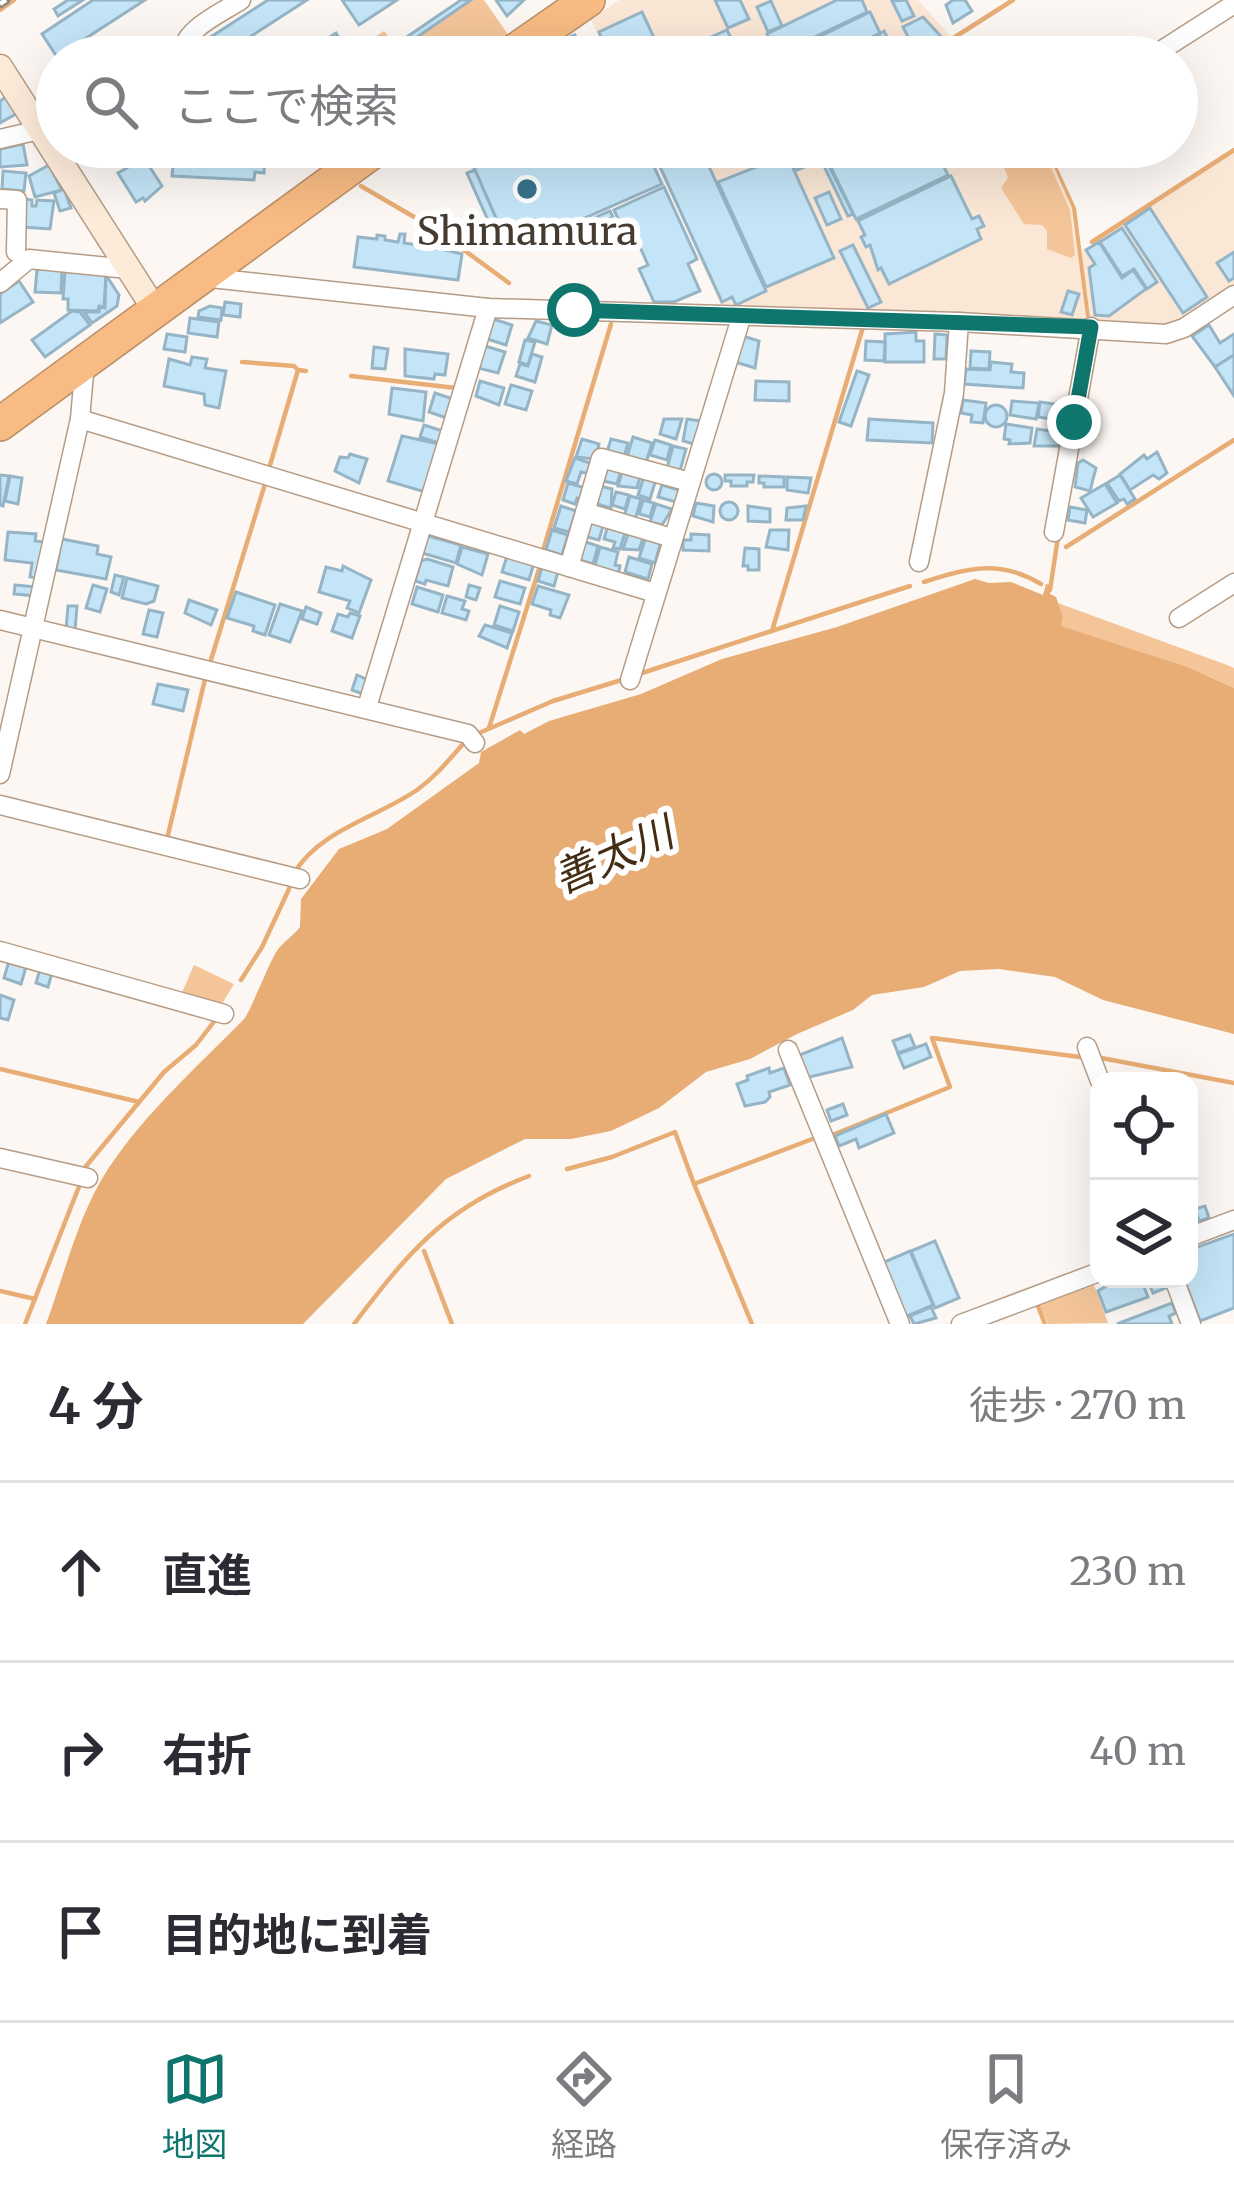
<!DOCTYPE html>
<html lang="ja">
<head>
<meta charset="utf-8">
<style>
	:root { --surface:#fff; --page:#f7f7f7; --text:#2b2b33; --muted:#7c7c81; --line:#e1e1e2; --accent:#0f766e }
	body { margin:0; font-family:Merriweather,"Noto Sans JP",serif; background:var(--page); color:var(--text) }
	.controls { position:absolute; right:36px; bottom:36px; display:grid; overflow:hidden; border-radius:24px; box-shadow:0 12px 48px #0002 }
	.controls button { width:108px; height:108px; display:grid; place-items:center; padding:0; border:0; border-bottom:3px solid var(--line); background:var(--surface); color:var(--text); font:60px sans-serif }
	.stop { position:absolute; width:36px; height:36px; margin:-27px; border:9px solid #0f766e; border-radius:50%; background:#fff }
	.stop.end { background:#0f766e; border-color:#fff; box-shadow:0 3px 12px #0008 }
	.list { margin:0; padding:0; list-style:none }
	h2 { display:flex; justify-content:space-between; align-items:center; height:156px; margin:0; padding:0 48px; font-size:51px }
	h2 small { font-size:39px; font-weight:400; color:var(--muted) }
	.list li { display:grid; grid-template-columns:78px 1fr auto; gap:36px; align-items:center; box-sizing:border-box; height:180px; padding:0 48px; border-top:3px solid var(--line) }
	.list b { display:block; font-size:45px; white-space:nowrap }
	.list em { font-size:39px; font-style:normal; color:var(--muted) }
	.icon { flex:none; width:66px; height:66px; fill:none; stroke:currentColor; stroke-width:2; stroke-linecap:round; stroke-linejoin:round }
	.map { position:relative; flex:none; width:1234px; height:1324px; overflow:hidden }
	.search { position:absolute; background:var(--surface); box-shadow:0 12px 48px #0002; left:36px; right:36px; top:36px; height:132px; display:flex; align-items:center; gap:30px; box-sizing:border-box; padding:0 42px; border-radius:66px; color:var(--muted); font-size:45px }
	.sheet { height:696px; background:var(--surface) }
	nav { display:flex; justify-content:space-around; align-items:center; box-sizing:border-box; height:168px; border-top:3px solid var(--line); background:var(--surface); font-size:33px; color:var(--muted) }
	nav a { display:grid; justify-items:center; gap:6px }
	nav .on { color:var(--accent) }
	.map>svg:first-child { display:block }
</style>
</head>
<body>
<div class="map">
<svg width="1234" height="1324" viewBox="0 0 1234 1324">
	<rect width="100%" height="100%" fill="#fcf7f2"/>
	<!-- built -->
	<g fill="#fae7d6">
		<polygon points="619,0 918,0 969,57 608,57 591,20"/>
		<polygon points="649,147 1045,147 1072,207 1086,321 723,310"/>
		<polygon points="1234,152 1234,286 1172,327 1090,319 1082,251"/>
	</g>
	<!-- green -->
	<g fill="#f4c599">
		<polygon points="472,0 484,0 509,36 478,57 345,57 384,31 399,50"/>
		<polygon points="1015,147 1042,147 1070,210 1075,255 1071,258 1047,249 1047,230 1042,225 1024,224 1001,188 1008,178 1001,160"/>
		<polygon points="1058,603 1227,665 1234,668 1234,688 1188,667 1060,626 1063,617"/>
		<polygon points="194,965 234,984 219,1009 180,997"/>
		<polygon points="1094,1285 1108,1323 1048,1324 1040,1305"/>
	</g>
	<!-- water -->
	<g fill="#e8ad75">
		<polygon points="1045,147 1048,147 1076,208 1090,317 1086,317 1072,208"/>
		<path d="M975,579l14,4 22,-1 32,13 3,-11 5,1 -1,9 6,3 7,20 -2,9 127,41 46,21v346l-131,-34 -48,-23 -56,-8 -39,2 -36,16 -52,8 -19,15 -56,24 -47,25 -44,13 -47,36 -48,23 -40,8h-46l-79,40 -143,145h-257c19,-51 32,-109 62,-155 38,-57 89,-102 136,-150 5,-5 25,-55 31,-65 4,-9 18,-18 25,-27l1,-28 38,-50 48,-20 92,-66 2,-11 39,-22 4,4 25,-13 92,-27 81,-35 115,-32z"/>
	</g>
	<g fill="none" stroke-linecap="round" stroke-linejoin="round">
		<!-- stream -->
		<g stroke="#e8ad75" stroke-width="4.5">
			<polyline points="0,10 14,0"/>
			<polyline points="955,37 1013,0"/>
			<polyline points="361,186 438,231 509,283"/>
			<polyline points="1092,242 1234,150"/>
			<polyline points="242,362 294,366 298,370"/>
			<polyline points="351,376 456,388"/>
			<polyline points="268,472 298,370 306,371"/>
			<polyline points="1066,547 1234,440"/>
			<polyline points="542,554 611,324"/>
			<path d="M924,582c43,-14 76,-23 117,2"/>
			<polyline points="1050,590 1058,537"/>
			<polyline points="772,631 863,327"/>
			<polyline points="210,663 265,484"/>
			<polyline points="639,674 910,586"/>
			<polyline points="489,728 540,566"/>
			<polyline points="479,733 553,701 625,679"/>
			<polyline points="167,839 206,675"/>
			<path d="M294,873c26,-43 82,-55 123,-83 18,-13 31,-29 46,-46"/>
			<polyline points="241,980 262,947 289,889"/>
			<polyline points="1096,1057 1234,1083"/>
			<polyline points="0,1069 139,1102"/>
			<polyline points="830,1136 950,1087 932,1038 1080,1057"/>
			<polyline points="567,1169 612,1157 675,1132 694,1184 815,1138"/>
			<polyline points="82,1171 164,1072 196,1045 216,1019"/>
			<polyline points="694,1184 752,1324"/>
			<polyline points="424,1251 452,1324"/>
			<polyline points="0,1291 35,1299"/>
			<polyline points="1038,1306 1045,1324"/>
			<polyline points="25,1324 80,1184"/>
			<path d="M354,1324c53,-70 90,-116 175,-148"/>
		</g>
	</g>
	<!-- building -->
	<g fill="#c4e5f7" stroke="#95b5c6" stroke-width="3">
		<polygon points="68,0 83,0 58,16 54,9"/>
		<polygon points="93,0 145,0 57,57 42,34"/>
		<polygon points="268,0 307,0 219,57 213,57 203,42"/>
		<polygon points="342,0 397,0 359,25"/>
		<polygon points="461,0 471,0 401,48 398,43"/>
		<polygon points="496,0 524,0 507,16"/>
		<polygon points="715,0 740,0 749,19 728,28"/>
		<polygon points="837,0 862,0 867,12 777,55 767,34"/>
		<polygon points="906,0 914,16 902,21 892,1"/>
		<polygon points="953,0 965,0 972,11 953,23 946,5"/>
		<polygon points="771,1 782,26 768,32 757,7"/>
		<polygon points="642,12 663,57 610,57 599,32"/>
		<polygon points="870,12 880,33 830,57 790,57 788,52"/>
		<polygon points="923,17 960,57 918,57 903,27"/>
		<polygon points="727,30 740,57 700,57 695,44"/>
		<polygon points="884,31 897,57 890,57 879,34"/>
		<polygon points="336,33 348,53 342,57 298,57"/>
		<polygon points="575,35 585,57 571,57 563,40"/>
		<polygon points="879,36 889,57 834,57"/>
		<polygon points="755,39 763,57 742,57 738,47"/>
		<polygon points="596,40 602,52 588,57 583,46"/>
		<polygon points="6,97 16,114 0,123 0,101"/>
		<polygon points="23,144 27,165 0,167 0,149"/>
		<polygon points="175,147 266,147 264,173 255,172 254,180 172,176"/>
		<polygon points="512,147 645,147 662,184 514,249 510,242 507,243 474,168"/>
		<polygon points="651,147 700,147 766,291 736,305 732,297 722,302"/>
		<polygon points="702,147 729,147 706,157"/>
		<polygon points="786,147 806,147 814,163 797,170"/>
		<polygon points="821,147 934,147 948,175 856,219"/>
		<polygon points="977,147 997,147 999,151 969,166 963,154"/>
		<polygon points="787,155 834,258 766,287 718,182"/>
		<polygon points="144,158 162,186 145,201 143,198 136,202 118,173"/>
		<polygon points="826,160 853,214 848,216 822,162"/>
		<polygon points="49,165 62,190 35,197 29,176"/>
		<polygon points="475,170 502,232 495,236 467,173"/>
		<polygon points="3,171 26,173 24,191 2,189"/>
		<polygon points="951,176 972,219 979,216 984,226 977,229 981,239 889,284 881,268 878,270 870,245 866,247 861,237 865,235 858,221"/>
		<polygon points="664,187 697,259 688,264 700,291 674,302 654,302 639,269 648,265 636,238 626,236 614,210"/>
		<polygon points="64,189 71,208 60,211 54,193"/>
		<polygon points="829,192 841,219 827,225 815,198"/>
		<polygon points="25,199 32,200 32,206 36,206 37,200 54,201 50,229 22,227"/>
		<polygon points="1150,208 1207,297 1183,313 1125,225"/>
		<polygon points="610,211 613,217 595,225 592,219"/>
		<polygon points="621,227 625,236 611,243 607,234"/>
		<polygon points="1122,228 1157,282 1147,289 1134,269 1122,276 1100,242"/>
		<polygon points="400,234 405,234 404,243 427,246 429,237 434,238 433,247 462,254 458,280 354,267 358,237 377,239 377,235 385,236 385,240 398,242"/>
		<polygon points="1099,242 1122,278 1133,270 1146,289 1109,316 1095,315 1089,268 1095,264 1086,250"/>
		<polygon points="853,245 881,302 868,308 840,251"/>
		<polygon points="1234,252 1234,278 1229,281 1217,263"/>
		<polygon points="37,269 62,270 61,293 35,292"/>
		<polygon points="65,270 106,274 104,307 99,306 98,311 68,310 68,299 63,299"/>
		<polygon points="106,275 119,295 117,306 92,323 84,312 99,312 100,307 105,308"/>
		<polygon points="19,281 33,302 0,323 0,294"/>
		<polygon points="1068,291 1079,294 1072,315 1061,312"/>
		<polygon points="225,302 241,304 240,317 223,315"/>
		<polygon points="210,306 222,308 221,320 198,317 199,311"/>
		<polygon points="72,311 80,312 90,325 45,357 32,340"/>
		<polygon points="190,318 219,322 217,337 188,333"/>
		<polygon points="493,319 512,325 506,345 487,339"/>
		<polygon points="536,321 552,325 547,344 528,338"/>
		<polygon points="1209,325 1220,343 1234,334 1234,355 1215,367 1192,336"/>
		<polygon points="916,332 916,341 924,341 924,362 885,362 885,334"/>
		<polygon points="167,334 187,337 185,352 164,349"/>
		<polygon points="935,334 947,335 946,359 934,359"/>
		<polygon points="743,336 759,341 755,368 735,362"/>
		<polygon points="525,340 535,342 528,365 519,362"/>
		<polygon points="866,341 885,342 884,361 865,360"/>
		<polygon points="485,346 505,352 498,373 478,368"/>
		<polygon points="374,347 388,349 385,369 372,368"/>
		<polygon points="405,349 448,354 445,375 435,374 434,379 405,376"/>
		<polygon points="971,351 990,352 989,369 970,368"/>
		<polygon points="532,354 542,357 535,382 516,376 520,364 528,366"/>
		<polygon points="1234,355 1234,396 1215,367"/>
		<polygon points="192,357 207,359 205,368 226,371 219,408 205,405 204,394 164,386 169,359 190,365"/>
		<polygon points="991,362 1012,364 1011,372 1024,373 1023,388 964,384 966,369 990,370"/>
		<polygon points="857,371 869,375 851,426 839,422"/>
		<polygon points="480,381 504,388 499,405 476,396"/>
		<polygon points="756,381 789,382 789,401 755,400"/>
		<polygon points="511,385 532,391 526,410 505,404"/>
		<polygon points="392,388 426,392 423,421 389,414"/>
		<polygon points="435,393 453,399 447,418 429,412"/>
		<polygon points="963,400 986,403 983,423 971,422 972,415 961,413"/>
		<polygon points="1012,401 1039,403 1036,419 1010,415"/>
		<polygon points="1040,402 1068,406 1066,421 1038,417"/>
		<circle cx="996" cy="416" r="11"/>
		<polygon points="664,419 682,419 676,439 660,434"/>
		<polygon points="687,419 701,421 694,444 683,441"/>
		<polygon points="869,419 933,423 932,443 867,440"/>
		<polygon points="1006,424 1032,428 1030,443 1009,444 1010,440 1004,439"/>
		<polygon points="424,425 443,431 439,443 420,437"/>
		<polygon points="1037,429 1063,433 1061,446 1034,446"/>
		<polygon points="402,436 439,444 425,492 388,481"/>
		<polygon points="633,437 652,443 646,463 627,457"/>
		<polygon points="582,439 599,444 595,459 576,457"/>
		<polygon points="611,439 628,443 624,457 607,452"/>
		<polygon points="655,440 671,445 667,460 650,455"/>
		<polygon points="673,446 686,449 680,471 667,468"/>
		<polygon points="1157,452 1167,473 1159,479 1153,475 1130,490 1120,474 1144,455 1147,459"/>
		<polygon points="350,454 367,459 359,483 335,471 340,457 348,458"/>
		<polygon points="575,458 593,464 589,474 581,472 577,484 566,481"/>
		<polygon points="1083,460 1096,468 1090,491 1075,487 1078,463"/>
		<polygon points="607,467 621,471 617,484 603,481"/>
		<polygon points="623,469 641,474 637,488 618,486"/>
		<circle cx="714" cy="482" r="8"/>
		<polygon points="0,475 9,476 3,506 0,505"/>
		<polygon points="725,475 754,475 753,482 747,482 747,486 731,486 731,481 725,481"/>
		<polygon points="1120,475 1135,499 1127,504 1124,499 1119,501 1107,483"/>
		<polygon points="10,476 22,478 18,504 5,501"/>
		<polygon points="644,476 656,479 650,499 638,495"/>
		<polygon points="759,476 784,477 784,487 764,487 764,483 759,483"/>
		<polygon points="787,477 811,478 808,493 787,490"/>
		<polygon points="568,483 585,488 581,499 577,498 575,504 563,500"/>
		<polygon points="1105,484 1117,503 1093,517 1081,498"/>
		<polygon points="662,485 679,490 676,502 658,497"/>
		<polygon points="600,486 612,489 611,508 594,503"/>
		<polygon points="616,492 629,495 625,509 612,505"/>
		<polygon points="630,496 641,499 635,520 624,517"/>
		<polygon points="643,500 654,503 650,517 639,514"/>
		<circle cx="729" cy="511" r="9"/>
		<polygon points="696,503 714,506 713,522 693,516"/>
		<polygon points="656,504 672,509 662,525 650,522"/>
		<polygon points="561,506 576,511 569,532 554,528"/>
		<polygon points="748,506 770,509 770,522 748,521"/>
		<polygon points="806,506 803,520 786,520 787,508"/>
		<polygon points="1070,507 1087,510 1085,523 1068,520"/>
		<polygon points="592,520 604,523 599,540 583,536"/>
		<polygon points="608,525 626,530 620,549 613,548 615,542 604,539"/>
		<polygon points="552,530 568,535 562,555 546,550"/>
		<polygon points="770,530 789,530 788,550 766,547"/>
		<polygon points="629,531 644,535 639,550 623,549"/>
		<polygon points="8,532 36,534 35,541 45,542 41,578 30,577 32,563 5,560"/>
		<polygon points="691,534 709,535 709,551 683,550 683,540 691,540"/>
		<polygon points="428,536 461,545 456,563 422,553"/>
		<polygon points="646,537 661,541 655,563 639,558"/>
		<polygon points="62,539 98,546 97,554 111,557 106,579 56,570"/>
		<polygon points="583,541 598,546 593,564 580,560"/>
		<polygon points="462,547 488,554 482,575 457,564"/>
		<polygon points="600,547 618,552 615,565 620,566 618,576 595,565"/>
		<polygon points="745,548 759,549 759,570 748,570 748,566 743,566"/>
		<polygon points="507,556 534,563 529,580 502,572"/>
		<polygon points="629,557 652,564 648,579 625,572"/>
		<polygon points="427,559 453,567 448,586 426,580 425,584 415,581 421,561"/>
		<polygon points="343,566 371,580 359,613 347,608 350,601 319,592 326,567 342,571"/>
		<polygon points="542,567 558,572 554,586 538,581"/>
		<polygon points="115,575 124,577 119,595 111,592"/>
		<polygon points="127,578 158,586 154,601 146,604 122,598"/>
		<polygon points="500,581 525,588 520,604 495,597"/>
		<polygon points="15,585 37,587 36,596 14,594"/>
		<polygon points="93,585 107,589 100,612 86,608"/>
		<polygon points="469,585 480,588 476,600 466,597"/>
		<polygon points="538,586 569,595 560,618 550,615 551,610 532,604"/>
		<polygon points="417,587 443,595 438,612 412,604"/>
		<polygon points="236,592 275,605 265,635 253,631 254,626 227,618"/>
		<polygon points="447,596 465,601 462,609 469,611 466,620 442,613"/>
		<polygon points="189,600 217,610 211,625 185,613"/>
		<polygon points="280,604 302,611 290,642 269,635"/>
		<polygon points="68,606 77,606 75,630 66,629"/>
		<polygon points="500,606 519,612 513,631 494,625"/>
		<polygon points="306,607 321,613 317,624 302,619"/>
		<polygon points="149,610 163,613 157,637 143,634"/>
		<polygon points="350,613 360,616 352,638 332,631 338,614 348,617"/>
		<polygon points="485,625 512,633 507,648 479,636"/>
		<polygon points="357,675 368,680 363,694 352,690"/>
		<polygon points="158,684 188,690 183,711 153,704"/>
		<polygon points="9,961 26,967 21,984 4,978"/>
		<polygon points="40,969 52,973 48,987 36,983"/>
		<polygon points="0,995 14,1000 8,1020 0,1018"/>
		<polygon points="910,1035 915,1047 898,1053 893,1041"/>
		<polygon points="842,1038 852,1067 805,1078 797,1056"/>
		<polygon points="926,1044 931,1057 904,1068 898,1054"/>
		<polygon points="769,1068 770,1073 784,1068 790,1085 769,1092 770,1097 765,1102 745,1106 737,1084 748,1080 747,1076"/>
		<polygon points="843,1104 847,1115 831,1121 827,1110"/>
		<polygon points="886,1114 894,1133 859,1148 856,1139 839,1146 835,1136"/>
		<polygon points="1205,1206 1209,1218 1199,1221 1195,1209"/>
		<polygon points="1234,1234 1234,1308 1200,1321 1184,1279 1189,1279 1189,1250"/>
		<polygon points="935,1241 959,1298 935,1308 911,1251"/>
		<polygon points="910,1251 933,1305 905,1317 882,1263"/>
		<polygon points="1119,1279 1141,1279 1148,1297 1106,1312 1098,1291"/>
		<polygon points="1147,1279 1162,1279 1166,1288 1153,1293"/>
		<polygon points="1172,1303 1176,1313 1169,1316 1172,1324 1117,1324"/>
		<polygon points="931,1307 936,1318 914,1324 910,1316"/>
	</g>
	<g fill="none" stroke-linecap="round" stroke-linejoin="round">
		<!-- street casing -->
		<g stroke="#b59c86" stroke-width="21">
			<g id="street">
				<path d="M181,57c1,-28 39,-43 60,-57"/>
				<polyline points="1151,57 1234,4"/>
				<polyline points="0,139 39,130"/>
				<polyline points="0,199 17,200 16,252"/>
				<polyline points="202,277 488,308 959,322 1166,334 1184,328 1234,295"/>
				<polyline points="0,283 29,259 128,269"/>
				<polyline points="80,419 655,593"/>
				<polyline points="585,512 672,538"/>
				<polyline points="1054,532 1091,327"/>
				<polyline points="919,562 954,393 959,322"/>
				<polyline points="569,567 601,458 690,482"/>
				<polyline points="1179,618 1234,583"/>
				<polyline points="0,620 468,734 475,743"/>
				<polyline points="630,680 741,318"/>
				<polyline points="367,707 488,308"/>
				<polyline points="0,774 80,419 85,362"/>
				<polyline points="0,805 300,879"/>
				<polyline points="0,951 224,1014"/>
				<polyline points="1087,1047 1100,1081"/>
				<polyline points="788,1050 900,1324"/>
				<polyline points="0,1158 88,1178"/>
				<polyline points="1189,1237 1234,1220"/>
				<polyline points="1174,1279 1191,1324"/>
				<polyline points="961,1324 1099,1272"/>
			</g>
		</g>
		<!-- secondary casing -->
		<g stroke="#b59c86" stroke-width="27">
			<polyline id="secondary" points="0,67 155,310"/>
		</g>
		<!-- highway casing -->
		<g stroke="#b98e66" stroke-width="36">
			<g id="highway">
				<polyline points="506,57 588,0"/>
				<polyline points="0,424 379,147"/>
			</g>
		</g>
		<!-- street -->
		<use href="#street" stroke="#fff" stroke-width="18"/>
		<!-- secondary -->
		<use href="#secondary" stroke="#fdebda" stroke-width="24"/>
		<!-- highway -->
		<use href="#highway" stroke="#f7bb83" stroke-width="33"/>
		<!-- rail casing -->
		<g stroke="#8e867e" stroke-width="9">
			<polyline id="rail" points="0,4 6,0"/>
		</g>
		<!-- rail -->
		<use href="#rail" stroke="#fff" stroke-width="4.5" stroke-dasharray="14" stroke-linecap="butt"/>
	</g>
	<g fill="none" stroke-linecap="round" stroke-linejoin="round">
		<!-- route -->
		<polyline stroke="#0f766e" stroke-width="15" points="574,310 1091,327 1074,422"/>
	</g>
	<!-- markers -->
	<circle fill="#39718c" stroke="#fff" stroke-width="4.5" cx="527" cy="189" r="12"/>
	<g text-anchor="middle" stroke-width="12" stroke-linejoin="round" paint-order="stroke">
		<!-- poi labels -->
		<g font-size="39" fill="#453b31" stroke="#fff">
			<text x="527" y="245">Shimamura</text>
		</g>
		<!-- water labels -->
		<g font-size="42" font-style="italic" fill="#452d14" stroke="#fff">
			<text transform="translate(613 855) rotate(-24)" y="15">善太川</text>
		</g>
	</g>
</svg>
<div class="controls">
<button><svg class="icon" aria-label="locate" viewBox="0 0 24 24"><circle cx="12" cy="12" r="6"/><path d="M12 2v4M12 18v4M2 12h4M18 12h4"/></svg></button>
<button><svg class="icon" aria-label="layers" viewBox="0 0 24 24"><path d="M12 4l9 5-9 5-9-5zM3 14l9 5 9-5"/></svg></button>
</div>
<div class="stop" style="left:574px;top:310px"></div>
<div class="stop end" style="left:1074px;top:422px"></div>
<div class="search"><svg class="icon" aria-label="search" viewBox="0 0 24 24"><circle cx="10" cy="10" r="6"/><path d="M15 15l6 6"/></svg>ここで検索</div>
</div>
<section class="sheet">
<h2>4 分<small>徒歩 · 270 m</small></h2>
<ul class="list">
<li><svg class="icon" aria-label="ahead" viewBox="0 0 24 24"><path d="M12 20V5M6 11l6-6 6 6"/></svg><div><b>直進</b></div><em>230 m</em></li>
<li><svg class="icon" aria-label="right" viewBox="0 0 24 24"><path d="M7 20v-9h11M14 6l5 5-5 5"/></svg><div><b>右折</b></div><em>40 m</em></li>
<li><svg class="icon" aria-label="arrive" viewBox="0 0 24 24"><path d="M6 21V4h12l-3 4 3 4H6"/></svg><div><b>目的地に到着</b></div></li>
</ul>
</section>
<nav>
<a class="on"><svg class="icon" aria-label="map" viewBox="0 0 24 24"><path d="M3 6l6-2 6 2 6-2v14l-6 2-6-2-6 2zM9 4v14M15 6v14"/></svg>地図</a>
<a><svg class="icon" aria-label="directions" viewBox="0 0 24 24"><path d="M12 3l9 9-9 9-9-9zM9 14v-3h6M13 9l2 2-2 2"/></svg>経路</a>
<a><svg class="icon" aria-label="saved" viewBox="0 0 24 24"><path d="M7 4h10v16l-5-4-5 4z"/></svg>保存済み</a>
</nav>
</body>
</html>
